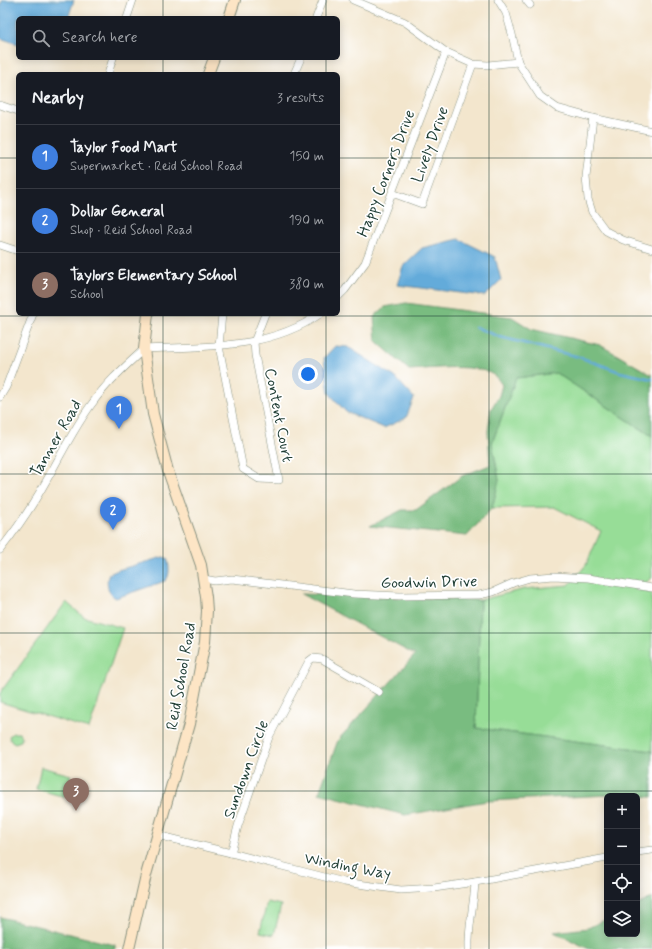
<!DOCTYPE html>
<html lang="en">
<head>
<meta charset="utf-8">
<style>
	:root { --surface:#171b24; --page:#20242c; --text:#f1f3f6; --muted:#9ea1a6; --line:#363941; --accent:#d690ce }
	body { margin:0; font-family:Mynerve,sans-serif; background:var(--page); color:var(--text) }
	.controls { position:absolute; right:12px; bottom:12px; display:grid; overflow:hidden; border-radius:6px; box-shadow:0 2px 10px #0003 }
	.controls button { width:36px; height:36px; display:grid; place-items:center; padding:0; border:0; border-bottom:1px solid var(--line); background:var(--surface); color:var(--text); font:20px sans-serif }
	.you { position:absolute; left:308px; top:374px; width:14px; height:14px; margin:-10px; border:3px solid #fff; border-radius:50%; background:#1a73e8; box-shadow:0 0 0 6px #1a73e833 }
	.badge { display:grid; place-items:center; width:26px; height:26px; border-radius:50%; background:var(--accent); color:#fff; font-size:13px; font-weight:700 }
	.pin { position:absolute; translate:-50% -33px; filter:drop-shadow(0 1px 2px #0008) }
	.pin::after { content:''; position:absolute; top:21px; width:14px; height:12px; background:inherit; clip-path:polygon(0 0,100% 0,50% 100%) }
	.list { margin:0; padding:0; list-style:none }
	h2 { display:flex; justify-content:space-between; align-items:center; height:52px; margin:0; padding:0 16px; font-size:17px }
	h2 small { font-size:13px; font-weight:400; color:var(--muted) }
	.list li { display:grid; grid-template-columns:26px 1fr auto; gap:12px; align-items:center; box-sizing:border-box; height:64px; padding:0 16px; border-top:1px solid var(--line) }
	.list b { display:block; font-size:15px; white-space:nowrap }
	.list p { margin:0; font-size:13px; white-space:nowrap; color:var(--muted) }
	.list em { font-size:13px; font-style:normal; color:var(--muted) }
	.icon { flex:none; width:22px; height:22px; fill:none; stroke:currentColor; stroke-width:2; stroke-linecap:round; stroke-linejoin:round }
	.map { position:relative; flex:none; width:652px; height:949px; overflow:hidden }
	.search { position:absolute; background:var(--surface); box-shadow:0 2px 10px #0003; left:16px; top:16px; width:324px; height:44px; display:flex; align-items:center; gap:10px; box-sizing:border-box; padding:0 14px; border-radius:6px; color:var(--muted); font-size:15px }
	.panel { position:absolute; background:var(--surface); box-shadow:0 2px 10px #0003; left:16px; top:72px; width:324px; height:244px; border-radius:6px }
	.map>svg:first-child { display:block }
</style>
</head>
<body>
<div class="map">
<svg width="652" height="949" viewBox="0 0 652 949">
	<rect width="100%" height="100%" fill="#fff"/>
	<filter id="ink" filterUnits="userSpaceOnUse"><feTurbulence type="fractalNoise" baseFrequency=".025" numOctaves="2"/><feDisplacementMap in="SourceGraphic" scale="8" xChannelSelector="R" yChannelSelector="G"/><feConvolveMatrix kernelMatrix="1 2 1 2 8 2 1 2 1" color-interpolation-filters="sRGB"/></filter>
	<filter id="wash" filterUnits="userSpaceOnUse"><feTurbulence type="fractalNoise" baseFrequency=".012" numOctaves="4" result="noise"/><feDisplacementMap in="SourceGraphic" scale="16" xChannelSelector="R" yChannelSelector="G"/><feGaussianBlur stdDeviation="0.9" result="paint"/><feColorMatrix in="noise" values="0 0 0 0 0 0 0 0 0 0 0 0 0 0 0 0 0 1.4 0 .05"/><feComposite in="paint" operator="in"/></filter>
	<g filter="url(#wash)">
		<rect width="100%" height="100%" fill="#f3e6cd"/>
		<!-- green -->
		<g fill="#97dd97" stroke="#5b8d66">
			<polygon points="556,373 652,436 652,578 641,586 652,590 652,751 476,728 480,600 525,589 569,585 586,565 601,531 554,507 492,508 499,480 492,443 516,378"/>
			<polygon points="66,602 84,617 123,628 89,729 0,702 0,693"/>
			<polygon points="13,733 19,733 22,737 21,741 15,743 10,740 9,736"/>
			<polygon points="41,767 71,775 65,797 36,789"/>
			<polygon points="267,902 281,905 274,935 260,932"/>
		</g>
		<!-- forest -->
		<g fill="#79bc80" stroke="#4c7c5a">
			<path d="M406,303l106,14 19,12 69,16 52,30v61l-96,-63 -40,5 -24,65 7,37 -7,28 -25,28 -97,-10 32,-16h14l46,-34 28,-11 -2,-34 3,-22 8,-13 3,-11c-2,-3 -4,-6 -6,-8 -16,-15 -66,-8 -87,-7l-33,-29 -2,-24 11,-10z"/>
			<polygon points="301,594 480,600 476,728 652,751 652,797 609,795 487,801 405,815 319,793 338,740 415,655"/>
			<polygon points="652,898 652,949 589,949 554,932 588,928 607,919 607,934 637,934 637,905"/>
			<polygon points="0,917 115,945 115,949 0,949"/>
		</g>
		<!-- water -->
		<g fill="#63abda" stroke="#417487">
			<polygon points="3,0 74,0 68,18 18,18 18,44 0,38 0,5"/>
			<polygon points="459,239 495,257 501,280 485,296 397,285 403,266 422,248"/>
			<polygon points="335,346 348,347 395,377 414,398 406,418 384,428 346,412 329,393 324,358"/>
			<path d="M163,557l4,1c2,6 4,18 -2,23l-49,17c-8,-3 -11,-16 -7,-24l9,-4z"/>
		</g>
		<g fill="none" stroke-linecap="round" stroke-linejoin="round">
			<!-- stream -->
			<polyline stroke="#63abda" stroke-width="2.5" points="475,327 500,337 579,357 620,372 652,379"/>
		</g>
	</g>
	<g filter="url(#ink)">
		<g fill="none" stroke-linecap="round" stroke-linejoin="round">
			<!-- street casing -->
			<g stroke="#899280" stroke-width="8">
				<g id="street">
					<polyline points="353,0 405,22 446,52 473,64 488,65 518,62"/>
					<polyline points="498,0 506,13 512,34 518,62 540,96 557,108 593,118 652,131"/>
					<polyline points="526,0 530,5"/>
					<polyline points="127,18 133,0"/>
					<polyline points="316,18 323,0"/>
					<polyline points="108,74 113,58"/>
					<polyline points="294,74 301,58"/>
					<polyline points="0,105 18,111"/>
					<polyline points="593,118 586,177 588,199 592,212 606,231 623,240 652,249"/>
					<polyline points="392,193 422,204 473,64"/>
					<polyline points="0,245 18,251"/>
					<polyline points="338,297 345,290 365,263 446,52"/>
					<polyline points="222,314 219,346 243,469 259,479 279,480 255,355 254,342 265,314"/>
					<polyline points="0,397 6,387 33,314"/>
					<path d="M0,550c15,-19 29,-39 41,-60 18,-30 32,-62 53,-89 14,-20 33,-36 50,-52 61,-3 124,1 176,-35"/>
					<polyline points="204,579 215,581 232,579 354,594 400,596 479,595 493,592 513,583 530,578 554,576 588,578 652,588"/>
					<polyline points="157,835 231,853 344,882 401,890 434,888 475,882 607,858"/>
					<polyline points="637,852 652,850"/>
					<polyline points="231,853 238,826 269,737 309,661 313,658 322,659 379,692"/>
					<path d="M469,949c-1,-23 5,-44 6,-67"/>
				</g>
			</g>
			<!-- secondary casing -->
			<g stroke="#899280" stroke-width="12">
				<g id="secondary">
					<polyline points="229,18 235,0"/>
					<polyline points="208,74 214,58"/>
					<polyline points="129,949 146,875 189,724 205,642 207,611 206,597 201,565 168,471 153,414 144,349 148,314"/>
				</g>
			</g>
			<!-- street -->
			<use href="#street" stroke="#fff" stroke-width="7"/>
			<!-- secondary -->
			<use href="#secondary" stroke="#fde5c5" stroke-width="10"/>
		</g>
	</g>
	<!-- grid -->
	<path fill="none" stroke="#1f3d34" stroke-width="1" stroke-opacity="0.55" d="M163,0v18M326,0v18M489,0v949M163,58v16M326,58v16M0,158h18M338,158h314M163,314v635M326,314v635M0,316h652M0,474h652M0,633h652M0,791h652"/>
	<g text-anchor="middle" stroke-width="3.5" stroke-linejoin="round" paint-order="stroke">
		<!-- street labels -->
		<g font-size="16" fill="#1f3d34" stroke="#fff">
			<text transform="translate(429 144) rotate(-70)" y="6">Lively Drive</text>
			<text transform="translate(385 173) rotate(-69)" y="6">Happy Corners Drive</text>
			<text transform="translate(280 415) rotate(79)" y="6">Content Court</text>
			<text transform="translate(55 438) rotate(-60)" y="6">Tanner Road</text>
			<text transform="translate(429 581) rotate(-1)" y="6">Goodwin Drive</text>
			<text transform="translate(180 676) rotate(-80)" y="6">Reid School Road</text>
			<text transform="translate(245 769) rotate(-70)" y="6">Sundown Circle</text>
			<text transform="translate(348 865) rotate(11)" y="6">Winding Way</text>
		</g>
	</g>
</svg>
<div class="controls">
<button>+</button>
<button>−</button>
<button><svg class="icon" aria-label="locate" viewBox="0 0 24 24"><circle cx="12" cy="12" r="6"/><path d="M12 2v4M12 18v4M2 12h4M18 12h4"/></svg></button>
<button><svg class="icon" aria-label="layers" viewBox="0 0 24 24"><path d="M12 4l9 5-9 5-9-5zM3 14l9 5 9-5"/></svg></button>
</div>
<div class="you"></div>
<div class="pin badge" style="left:119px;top:429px;background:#3f7fe0">1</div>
<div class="pin badge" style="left:113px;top:530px;background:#3f7fe0">2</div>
<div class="pin badge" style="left:76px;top:811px;background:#8d6e63">3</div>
<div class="search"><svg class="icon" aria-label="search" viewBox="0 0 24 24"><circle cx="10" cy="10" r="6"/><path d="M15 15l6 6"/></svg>Search here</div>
<section class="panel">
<h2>Nearby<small>3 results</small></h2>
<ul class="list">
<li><span class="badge" style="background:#3f7fe0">1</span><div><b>Taylor Food Mart</b><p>Supermarket · Reid School Road</p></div><em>150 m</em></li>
<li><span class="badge" style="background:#3f7fe0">2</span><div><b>Dollar General</b><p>Shop · Reid School Road</p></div><em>190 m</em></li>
<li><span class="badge" style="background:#8d6e63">3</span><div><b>Taylors Elementary School</b><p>School</p></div><em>380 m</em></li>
</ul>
</section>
</div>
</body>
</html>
